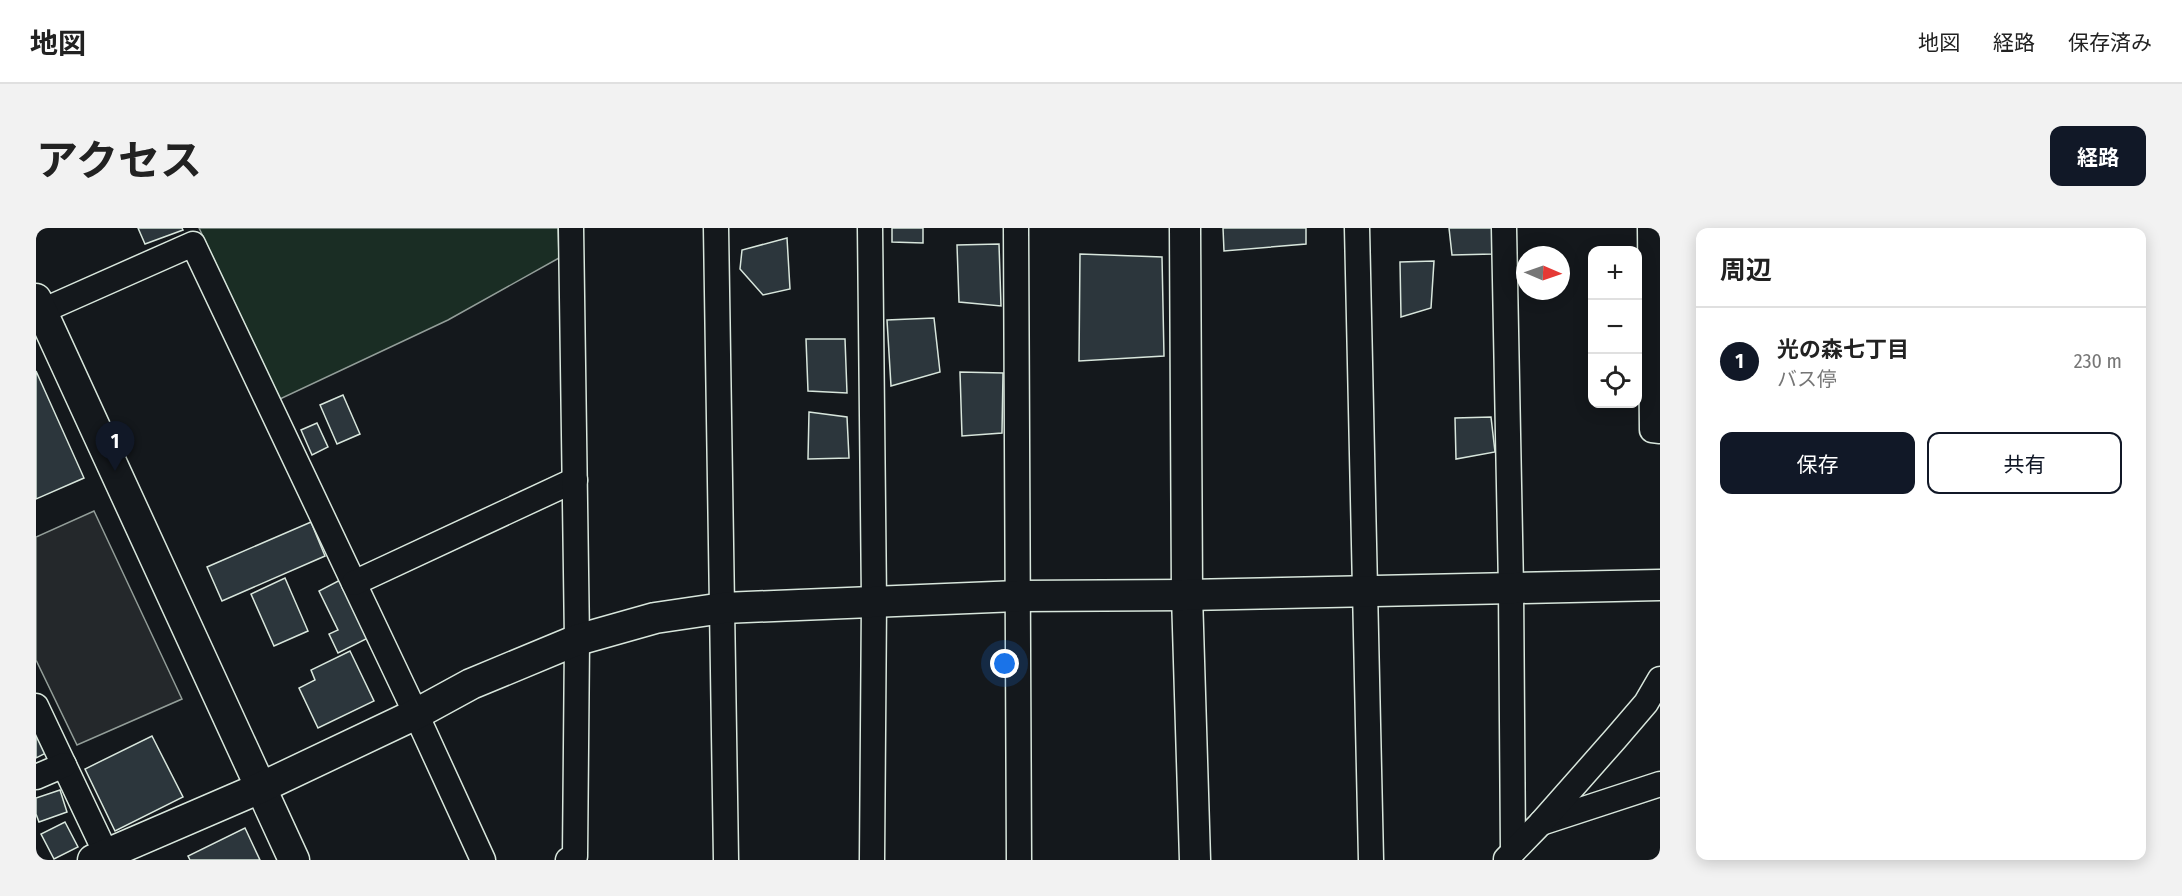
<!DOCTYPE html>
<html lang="ja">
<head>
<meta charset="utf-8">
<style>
	:root { --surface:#fff; --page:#f2f2f2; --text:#222; --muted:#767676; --line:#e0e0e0; --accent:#111827 }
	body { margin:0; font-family:"Fira Sans Condensed","Noto Sans JP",sans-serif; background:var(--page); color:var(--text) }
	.controls { position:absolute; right:18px; top:18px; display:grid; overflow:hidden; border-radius:12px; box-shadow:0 3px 15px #0003 }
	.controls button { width:54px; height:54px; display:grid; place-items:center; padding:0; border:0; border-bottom:2px solid var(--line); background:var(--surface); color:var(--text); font:30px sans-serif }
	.compass { position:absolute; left:1480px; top:18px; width:54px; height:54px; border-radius:50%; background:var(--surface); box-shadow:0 3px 15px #0003; rotate:92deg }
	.you { position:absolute; left:969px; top:436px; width:21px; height:21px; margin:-15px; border:4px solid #fff; border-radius:50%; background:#1a73e8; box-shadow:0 0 0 9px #1a73e833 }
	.badge { display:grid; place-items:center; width:39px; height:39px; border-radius:50%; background:var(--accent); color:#fff; font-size:20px; font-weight:700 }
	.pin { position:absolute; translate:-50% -50px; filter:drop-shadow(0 2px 3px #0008) }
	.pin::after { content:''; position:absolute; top:32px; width:21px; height:18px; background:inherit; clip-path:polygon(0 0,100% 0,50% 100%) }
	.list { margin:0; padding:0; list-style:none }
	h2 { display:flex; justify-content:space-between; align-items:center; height:78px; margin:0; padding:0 24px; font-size:26px }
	h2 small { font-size:20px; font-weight:400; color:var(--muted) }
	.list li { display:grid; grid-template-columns:39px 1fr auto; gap:18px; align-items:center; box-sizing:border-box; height:108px; padding:0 24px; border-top:2px solid var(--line) }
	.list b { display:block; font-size:22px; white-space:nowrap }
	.list p { margin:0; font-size:20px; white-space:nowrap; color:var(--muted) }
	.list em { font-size:20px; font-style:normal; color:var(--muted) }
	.actions { display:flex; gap:12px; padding:18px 24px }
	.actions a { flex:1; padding:14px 0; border:2px solid var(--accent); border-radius:12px; text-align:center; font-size:21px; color:var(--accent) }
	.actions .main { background:var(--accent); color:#fff }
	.icon { flex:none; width:33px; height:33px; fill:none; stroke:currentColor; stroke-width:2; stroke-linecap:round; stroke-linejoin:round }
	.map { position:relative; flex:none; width:1624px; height:632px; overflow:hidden; border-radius:12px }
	header { display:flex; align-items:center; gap:36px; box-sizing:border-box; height:84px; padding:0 30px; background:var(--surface); border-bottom:2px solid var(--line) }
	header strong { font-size:28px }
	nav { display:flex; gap:33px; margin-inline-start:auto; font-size:21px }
	.intro { display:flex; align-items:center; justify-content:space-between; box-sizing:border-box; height:144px; padding:0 36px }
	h1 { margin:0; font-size:42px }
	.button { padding:15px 27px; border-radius:12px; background:var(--accent); color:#fff; font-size:21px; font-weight:700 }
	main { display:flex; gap:36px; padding:0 36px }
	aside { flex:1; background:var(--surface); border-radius:12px; box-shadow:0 3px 15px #0003 }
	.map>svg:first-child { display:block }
</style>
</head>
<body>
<header>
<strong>地図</strong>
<nav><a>地図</a><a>経路</a><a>保存済み</a></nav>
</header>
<div class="intro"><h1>アクセス</h1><a class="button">経路</a></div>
<main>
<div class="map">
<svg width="1624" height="632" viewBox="0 0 1624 632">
	<rect width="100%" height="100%" fill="#14181c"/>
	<!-- green -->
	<polygon fill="#1a2d24" stroke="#939e99" stroke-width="1.5" points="163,0 522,0 523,30 412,92 244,171"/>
	<!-- parking -->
	<polygon fill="#24282b" stroke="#939e99" stroke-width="1.5" points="58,283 146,471 41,517 0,432 0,309"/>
	<!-- building -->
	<g fill="#2c363c" stroke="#d8e6dc" stroke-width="1.5">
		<polygon points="102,0 146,0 147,2 109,16"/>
		<polygon points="856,0 887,0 887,15 856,14"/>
		<polygon points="1187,0 1270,0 1270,16 1188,23"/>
		<polygon points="1413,0 1457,0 1457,26 1416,27"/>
		<polygon points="751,10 754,61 727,67 704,41 706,22"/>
		<polygon points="963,16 965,78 923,74 921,17"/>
		<polygon points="1044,26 1126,29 1128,128 1043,133"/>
		<polygon points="1398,33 1395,80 1365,89 1364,34"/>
		<polygon points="898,90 904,144 855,158 851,92"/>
		<polygon points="770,111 809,111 811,165 772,163"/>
		<polygon points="0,143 48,250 0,271"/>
		<polygon points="924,144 967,145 966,205 926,208"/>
		<polygon points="307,167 324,206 301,216 284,177"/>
		<polygon points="773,184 811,189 813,230 772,231"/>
		<polygon points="1455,189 1459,224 1420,231 1419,190"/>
		<polygon points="281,195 292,219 276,227 265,202"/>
		<polygon points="275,294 289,328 186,373 171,339"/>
		<polygon points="249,350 272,403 238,418 215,366"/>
		<polygon points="308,350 336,408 302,425 293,406 302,402 283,363"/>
		<polygon points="314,423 338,473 282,500 263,460 279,452 275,442"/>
		<polygon points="2,508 10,525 0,530 0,509"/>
		<polygon points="116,508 147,569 79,603 49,541"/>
		<polygon points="24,562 31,584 3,594 0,586 0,570"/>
		<polygon points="29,594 42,619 18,631 5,606"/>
		<polygon points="209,600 224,632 154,632 152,628"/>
	</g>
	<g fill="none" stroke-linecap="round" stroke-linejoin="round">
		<!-- minor casing -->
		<g stroke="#d8e6dc" stroke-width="27">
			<g id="minor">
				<polyline points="680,0 690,632"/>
				<polyline points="834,0 838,373 836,632"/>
				<polyline points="980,0 983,632"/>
				<polyline points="1321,0 1335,632"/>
				<polyline points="1468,0 1475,360 1477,623"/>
				<polyline points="1614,0 1616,202 1624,203"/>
				<polyline points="6,83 157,16 380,486 447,632"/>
				<polyline points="318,355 539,252"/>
				<polyline points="0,478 73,632"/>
				<polyline points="0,549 28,537"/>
				<polyline points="1505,595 1624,556"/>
				<polyline points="1470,631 1505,595 1580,510 1610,475 1624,451"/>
				<polyline points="532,632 539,628 541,412 535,0"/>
			</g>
		</g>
		<!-- tertiary casing -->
		<g stroke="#d8e6dc" stroke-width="33">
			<g id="tertiary">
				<polyline points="1149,0 1151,367 1159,632"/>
				<polyline points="0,71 258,632"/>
				<polyline points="57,632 224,560 380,486 435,456 541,412 619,390 687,380 983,368 1151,367 1624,357"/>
			</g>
		</g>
		<!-- minor -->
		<use href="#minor" stroke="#14181c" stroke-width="24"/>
		<!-- tertiary -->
		<use href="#tertiary" stroke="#14181c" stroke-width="30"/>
	</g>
</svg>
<div class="controls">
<button>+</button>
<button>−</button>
<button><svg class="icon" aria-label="locate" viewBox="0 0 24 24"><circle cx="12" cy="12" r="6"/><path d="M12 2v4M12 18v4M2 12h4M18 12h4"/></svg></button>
</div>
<svg class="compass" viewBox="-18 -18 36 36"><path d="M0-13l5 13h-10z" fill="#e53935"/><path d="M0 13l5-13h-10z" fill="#767676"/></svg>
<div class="you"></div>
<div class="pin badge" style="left:79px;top:243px">1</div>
</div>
<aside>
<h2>周辺<small></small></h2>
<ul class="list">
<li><span class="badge">1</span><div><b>光の森七丁目</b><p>バス停</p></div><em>230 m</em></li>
</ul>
<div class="actions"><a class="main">保存</a><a>共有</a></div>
</aside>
</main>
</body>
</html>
